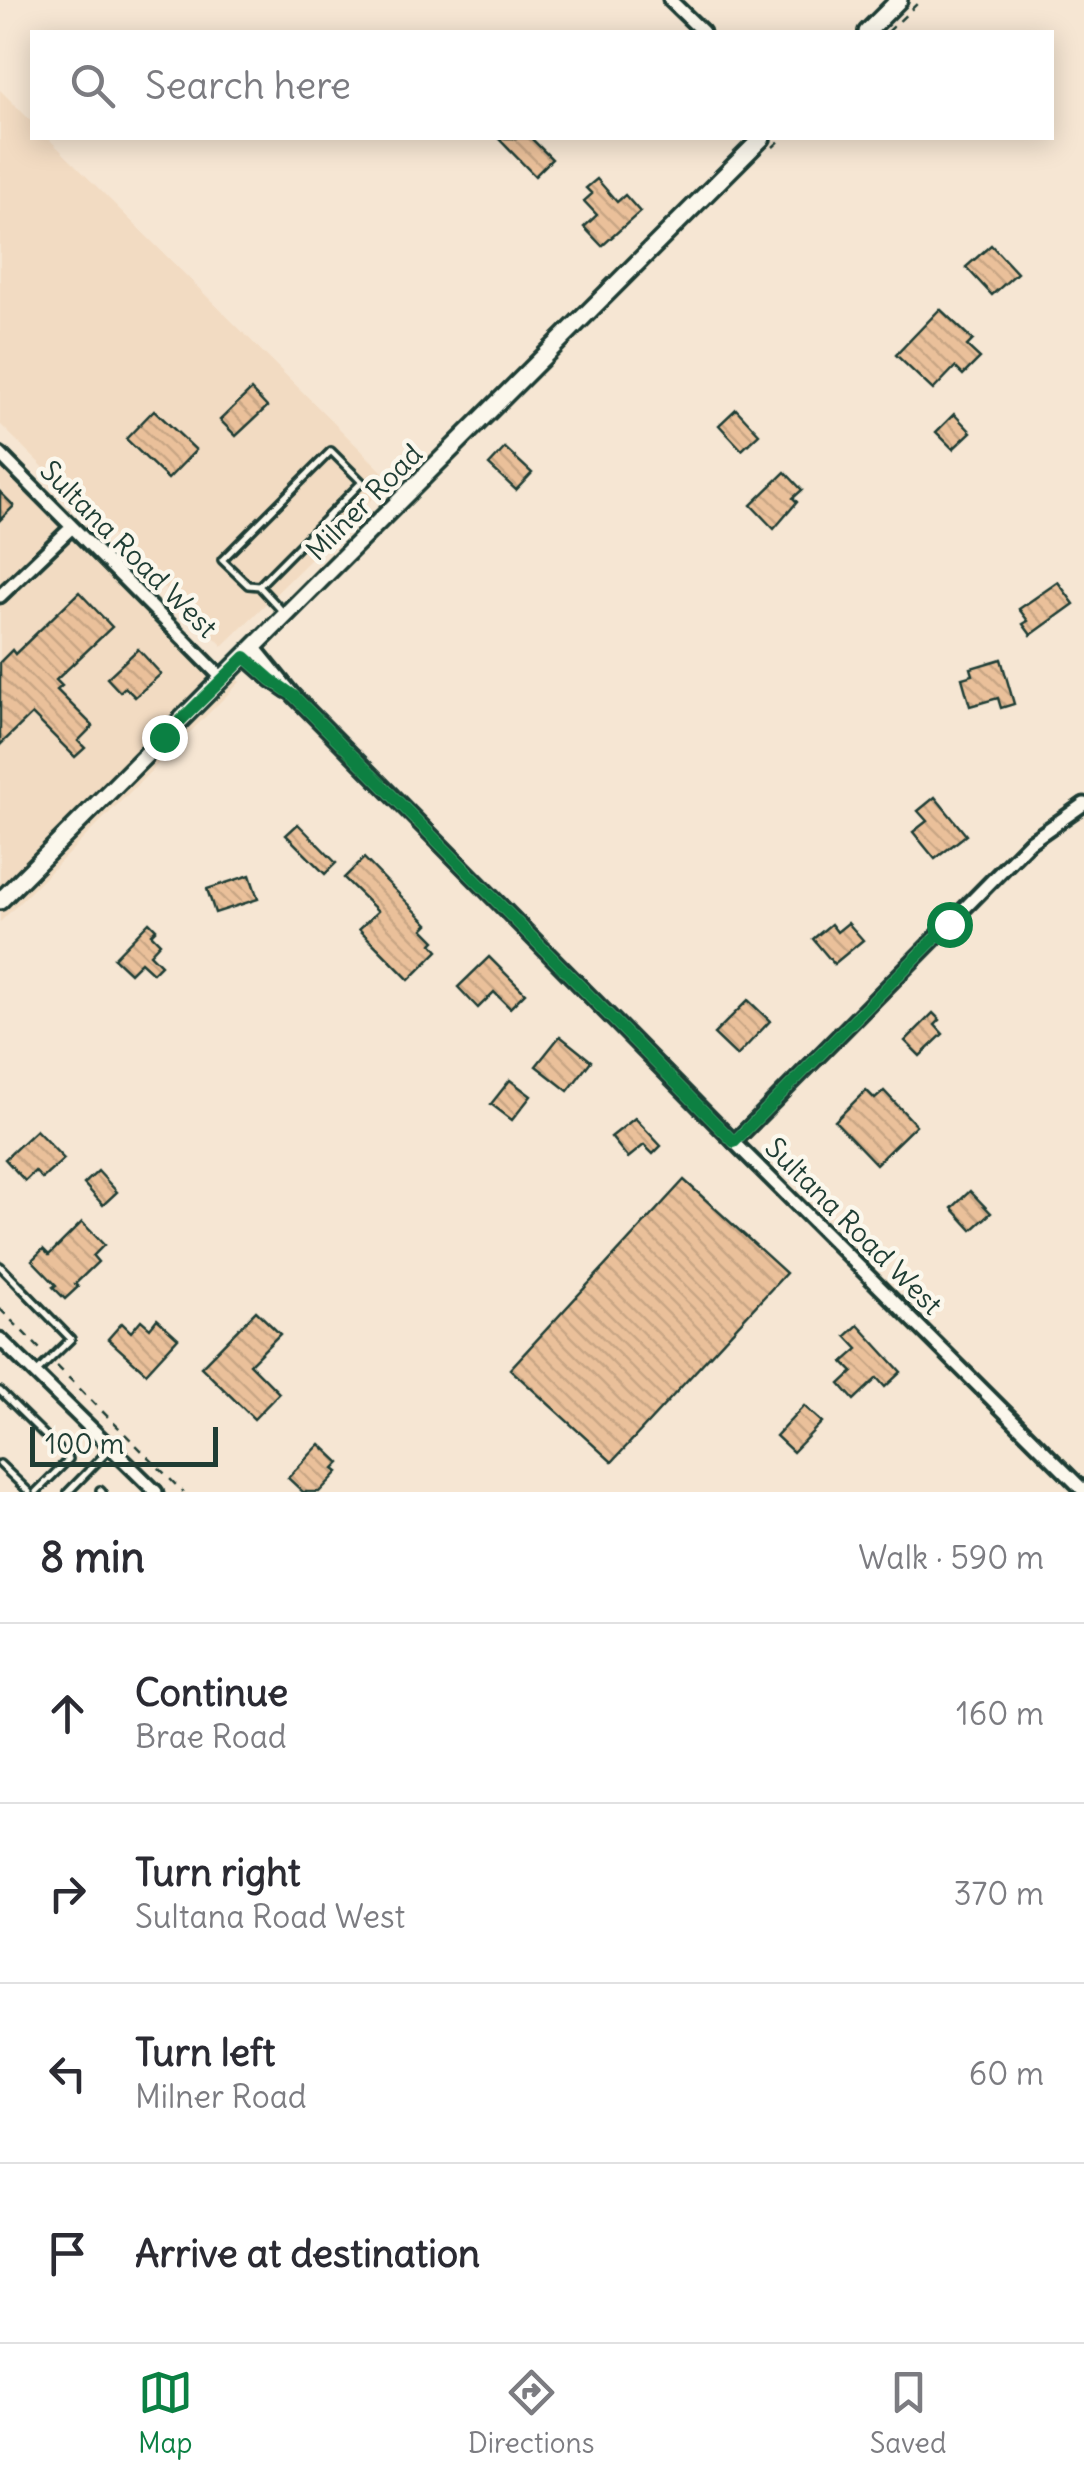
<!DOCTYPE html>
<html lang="en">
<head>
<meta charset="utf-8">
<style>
	:root { --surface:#fff; --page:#f7f7f7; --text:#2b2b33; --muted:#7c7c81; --line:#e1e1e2; --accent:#0b8043 }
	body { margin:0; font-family:Delius,sans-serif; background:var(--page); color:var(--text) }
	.scale { position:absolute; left:30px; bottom:25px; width:188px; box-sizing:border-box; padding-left:10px; border:5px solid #1f3d34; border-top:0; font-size:28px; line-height:35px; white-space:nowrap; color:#1f3d34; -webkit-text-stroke:8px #fbf7ec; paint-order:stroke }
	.stop { position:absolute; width:30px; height:30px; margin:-22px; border:8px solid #0b8043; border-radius:50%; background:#fff }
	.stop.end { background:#0b8043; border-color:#fff; box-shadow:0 2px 10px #0008 }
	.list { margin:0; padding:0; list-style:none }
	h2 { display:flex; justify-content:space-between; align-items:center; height:130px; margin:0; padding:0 40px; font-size:42px }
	h2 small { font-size:32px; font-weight:400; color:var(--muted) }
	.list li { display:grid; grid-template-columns:65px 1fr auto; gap:30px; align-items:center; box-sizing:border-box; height:180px; padding:0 40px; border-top:2px solid var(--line) }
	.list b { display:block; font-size:38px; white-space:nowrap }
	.list p { margin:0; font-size:32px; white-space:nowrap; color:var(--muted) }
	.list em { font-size:32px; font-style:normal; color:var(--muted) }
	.icon { flex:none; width:55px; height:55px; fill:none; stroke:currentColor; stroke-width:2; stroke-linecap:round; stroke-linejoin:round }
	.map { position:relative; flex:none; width:1084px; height:1492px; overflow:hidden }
	.search { position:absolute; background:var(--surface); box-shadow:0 5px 25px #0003; left:30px; right:30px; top:30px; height:110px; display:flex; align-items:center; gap:25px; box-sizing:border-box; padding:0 35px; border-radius:0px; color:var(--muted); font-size:38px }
	.sheet { height:850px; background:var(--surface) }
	nav { display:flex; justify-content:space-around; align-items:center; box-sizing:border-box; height:140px; border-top:2px solid var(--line); background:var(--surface); font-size:28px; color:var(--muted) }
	nav a { display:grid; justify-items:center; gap:5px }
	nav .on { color:var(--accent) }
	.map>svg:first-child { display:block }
</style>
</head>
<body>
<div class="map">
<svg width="1084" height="1492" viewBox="0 0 1084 1492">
	<defs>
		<pattern id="building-back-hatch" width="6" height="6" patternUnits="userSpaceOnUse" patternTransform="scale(2.5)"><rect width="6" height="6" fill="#eac09a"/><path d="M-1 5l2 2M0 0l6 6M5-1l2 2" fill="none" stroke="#c8a685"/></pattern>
	</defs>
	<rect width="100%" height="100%" fill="#f6e6d3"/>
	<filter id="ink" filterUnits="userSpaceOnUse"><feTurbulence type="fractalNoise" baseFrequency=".01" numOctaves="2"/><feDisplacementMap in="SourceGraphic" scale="20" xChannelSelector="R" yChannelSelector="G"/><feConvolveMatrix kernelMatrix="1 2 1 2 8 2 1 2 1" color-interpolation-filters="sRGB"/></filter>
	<g filter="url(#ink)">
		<!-- built -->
		<g fill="#f2dbc2">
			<polygon points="0,90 32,122 32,138 48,138 391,480 223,646 0,424"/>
			<polygon points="0,458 240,682 0,922"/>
		</g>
		<!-- building -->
		<g fill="url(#building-back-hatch)" stroke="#1f3d34" stroke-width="2.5">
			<polygon points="498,138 531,138 552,159 535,176"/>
			<polygon points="597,179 617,202 625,195 640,212 602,246 584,227 597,215 584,201 592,194 586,188"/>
			<polygon points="991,245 1017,273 992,295 966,267"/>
			<polygon points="940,309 973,340 967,346 980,358 963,375 955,367 933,390 896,355"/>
			<polygon points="251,390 267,407 236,436 220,420"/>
			<polygon points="736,409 759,434 742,450 719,425"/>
			<polygon points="154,410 196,450 168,479 126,439"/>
			<polygon points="954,414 971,432 953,449 936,432"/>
			<polygon points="505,448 532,473 516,490 489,465"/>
			<polygon points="785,472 802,490 793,498 797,502 774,529 751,505"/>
			<polygon points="0,492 14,506 0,520"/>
			<polygon points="1058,582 1074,604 1031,635 1023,624 1028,621 1019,609"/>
			<polygon points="79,592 112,627 56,680 62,686 57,690 93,726 78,741 85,748 75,757 32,714 0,745 0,662 12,650 15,654"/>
			<polygon points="138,649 161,674 135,697 125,687 120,692 107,678"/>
			<polygon points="1001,659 1014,704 1001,708 998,698 970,706 962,678 973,675 971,668"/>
			<polygon points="935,797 966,835 935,859 913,832 927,821 918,811"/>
			<polygon points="298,824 336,863 325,874 286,835"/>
			<polygon points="364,858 428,924 423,929 435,941 432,944 438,951 409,980 359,929 378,911 344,878"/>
			<polygon points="250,875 258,899 215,913 207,889"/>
			<polygon points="149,922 156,929 151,934 160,943 150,954 161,965 153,973 141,962 130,973 114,958"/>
			<polygon points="848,923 863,940 834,964 813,939 831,924 837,932"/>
			<polygon points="489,957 525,993 510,1008 494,992 478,1008 458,987"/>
			<polygon points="748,1000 770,1021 737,1056 714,1034"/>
			<polygon points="933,1013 940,1020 935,1025 943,1034 920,1056 905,1041"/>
			<polygon points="560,1036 591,1061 568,1091 536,1066"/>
			<polygon points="510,1080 531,1096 512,1120 491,1104"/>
			<polygon points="866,1090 875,1099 884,1091 916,1125 876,1164 835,1121"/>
			<polygon points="635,1118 661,1146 653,1154 644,1145 628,1158 611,1137"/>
			<polygon points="36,1130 64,1159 42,1179 35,1171 25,1181 5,1159"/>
			<polygon points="98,1171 117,1192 103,1205 84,1184"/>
			<polygon points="684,1180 786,1273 612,1462 510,1369"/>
			<polygon points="970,1191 991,1213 972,1230 952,1208"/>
			<polygon points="82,1222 104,1245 93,1256 98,1262 75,1284 78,1287 65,1299 53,1287 56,1285 32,1260 43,1249 49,1255"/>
			<polygon points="256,1311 280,1334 250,1364 279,1393 254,1419 201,1367"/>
			<polygon points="157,1319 178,1338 146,1373 108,1339 122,1323 131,1332 141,1320 150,1328"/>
			<polygon points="858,1325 901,1372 885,1387 877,1378 854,1400 840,1384 853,1372 843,1362 858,1349 846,1336"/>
			<polygon points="804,1406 822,1422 793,1452 776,1436"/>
			<polygon points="320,1444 340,1463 334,1469 338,1472 319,1492 303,1492 288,1478"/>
		</g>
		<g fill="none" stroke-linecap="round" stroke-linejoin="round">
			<!-- lane casing -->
			<g stroke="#1f3d34" stroke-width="12">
				<g id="lane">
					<polyline points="259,586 248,585 222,560 331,451 362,482 259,586 284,613"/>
					<polyline points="0,1266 71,1339 35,1374"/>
					<polyline points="0,1391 69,1459 36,1492"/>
					<polyline points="0,1464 29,1492"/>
					<polyline points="100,1490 102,1492"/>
					<polyline points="68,1492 109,1450"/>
				</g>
			</g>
			<!-- street casing -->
			<g stroke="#1f3d34" stroke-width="19">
				<g id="street">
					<polyline points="670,0 703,32"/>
					<polyline points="0,454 222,678"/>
					<polyline points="0,596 71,528"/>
					<polyline points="254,647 294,696 734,1142 1084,1491"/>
					<polyline points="245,657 271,680 287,691"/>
					<polyline points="734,1142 1030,842 1084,804"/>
					<polyline points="0,1339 156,1492"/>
				</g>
			</g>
			<!-- secondary casing -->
			<g stroke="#1f3d34" stroke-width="22">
				<g id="secondary">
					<polyline points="867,32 899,0"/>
					<polyline points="0,901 762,138"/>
				</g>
			</g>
			<!-- path -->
			<g stroke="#1f3d34" stroke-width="2.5" stroke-dasharray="8 8" stroke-linecap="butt">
				<polyline points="888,32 921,0"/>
				<polyline points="773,147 783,138"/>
				<polyline points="0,1309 44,1353"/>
				<polyline points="57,1366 183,1492"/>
			</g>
			<!-- lane -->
			<use href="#lane" stroke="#fbf7ec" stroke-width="5"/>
			<!-- street -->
			<use href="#street" stroke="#fbf7ec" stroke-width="11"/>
			<!-- secondary -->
			<use href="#secondary" stroke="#fbf7ec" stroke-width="15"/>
		</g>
	</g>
	<g fill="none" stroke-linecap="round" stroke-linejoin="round" filter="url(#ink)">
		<!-- route -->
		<polyline stroke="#0b8043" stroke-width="12" points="164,737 245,657 271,680 294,696 734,1142 949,924"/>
	</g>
	<g text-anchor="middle" stroke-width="9" stroke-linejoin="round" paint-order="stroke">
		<!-- street labels -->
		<g font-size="28" fill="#1f3d34" stroke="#fbf7ec">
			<text transform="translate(364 502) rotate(-45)" y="10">Milner Road</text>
			<text transform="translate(129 549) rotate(45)" y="10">Sultana Road West</text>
			<text transform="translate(854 1226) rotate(45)" y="10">Sultana Road West</text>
		</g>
	</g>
</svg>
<div class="scale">100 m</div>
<div class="stop" style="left:949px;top:924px"></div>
<div class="stop end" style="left:164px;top:737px"></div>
<div class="search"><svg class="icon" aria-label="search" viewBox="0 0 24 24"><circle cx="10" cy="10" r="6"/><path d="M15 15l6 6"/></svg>Search here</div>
</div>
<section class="sheet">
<h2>8 min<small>Walk · 590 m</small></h2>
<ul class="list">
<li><svg class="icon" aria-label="ahead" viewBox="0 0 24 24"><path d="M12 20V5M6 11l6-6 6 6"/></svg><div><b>Continue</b><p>Brae Road</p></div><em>160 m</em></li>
<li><svg class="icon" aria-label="right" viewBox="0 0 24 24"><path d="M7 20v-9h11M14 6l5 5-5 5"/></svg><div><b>Turn right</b><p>Sultana Road West</p></div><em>370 m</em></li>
<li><svg class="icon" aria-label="left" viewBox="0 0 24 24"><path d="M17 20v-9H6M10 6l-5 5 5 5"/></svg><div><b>Turn left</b><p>Milner Road</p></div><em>60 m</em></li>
<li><svg class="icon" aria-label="arrive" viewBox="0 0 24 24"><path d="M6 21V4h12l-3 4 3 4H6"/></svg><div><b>Arrive at destination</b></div></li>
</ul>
</section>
<nav>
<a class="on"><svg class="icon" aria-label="map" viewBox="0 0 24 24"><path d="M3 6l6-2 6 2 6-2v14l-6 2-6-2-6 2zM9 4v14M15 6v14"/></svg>Map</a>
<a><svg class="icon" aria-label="directions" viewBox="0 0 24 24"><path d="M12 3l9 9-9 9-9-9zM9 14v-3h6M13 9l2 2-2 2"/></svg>Directions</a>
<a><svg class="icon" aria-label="saved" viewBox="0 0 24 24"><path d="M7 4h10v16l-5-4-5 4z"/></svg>Saved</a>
</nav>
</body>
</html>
